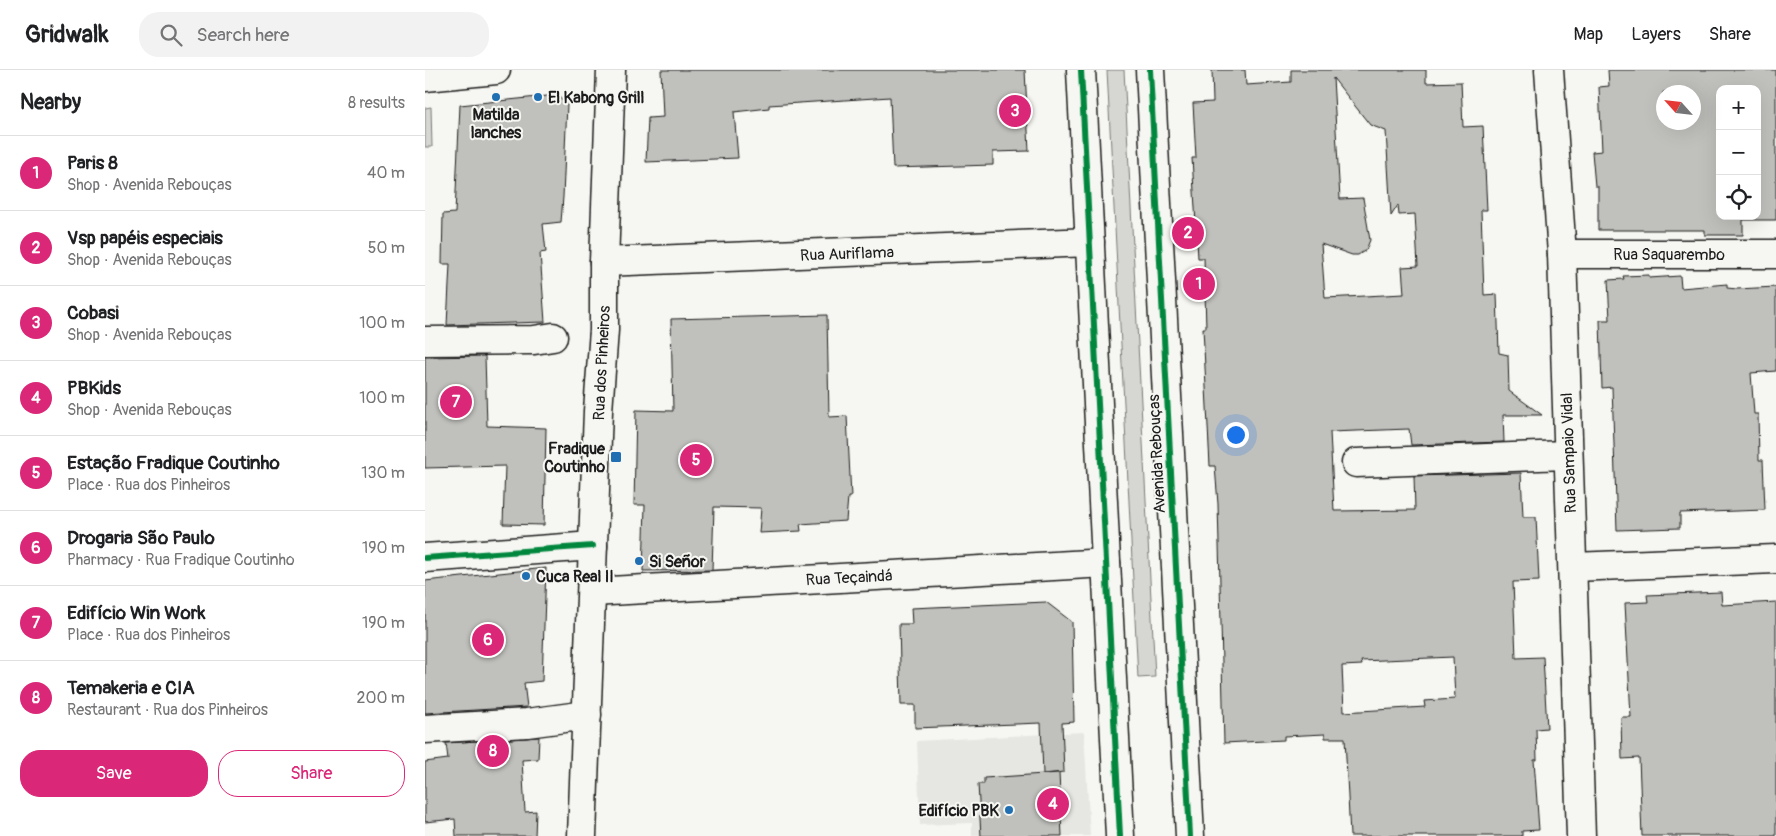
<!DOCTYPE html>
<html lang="en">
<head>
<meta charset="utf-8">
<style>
	:root { --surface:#fff; --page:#f2f2f2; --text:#202124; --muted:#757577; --line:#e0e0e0; --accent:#db2777 }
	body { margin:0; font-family:Pangolin,sans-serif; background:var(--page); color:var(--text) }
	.controls { position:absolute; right:15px; top:15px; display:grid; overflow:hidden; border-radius:10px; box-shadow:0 5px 20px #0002 }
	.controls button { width:45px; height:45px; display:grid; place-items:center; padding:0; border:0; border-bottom:1px solid var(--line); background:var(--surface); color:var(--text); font:25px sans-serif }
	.compass { position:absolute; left:1231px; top:15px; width:45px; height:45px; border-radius:50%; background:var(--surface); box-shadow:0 5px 20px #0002; rotate:297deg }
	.you { position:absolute; left:810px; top:364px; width:18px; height:18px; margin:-12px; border:4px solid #fff; border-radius:50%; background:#1a73e8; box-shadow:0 0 0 8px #1a73e833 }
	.badge { display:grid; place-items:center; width:32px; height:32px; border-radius:50%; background:var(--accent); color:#fff; font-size:16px; font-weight:700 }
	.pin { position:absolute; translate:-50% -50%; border:2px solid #fff; box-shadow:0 1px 5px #0006 }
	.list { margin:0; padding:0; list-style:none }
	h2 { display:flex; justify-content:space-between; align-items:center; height:65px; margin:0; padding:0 20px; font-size:21px }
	h2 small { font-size:16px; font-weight:400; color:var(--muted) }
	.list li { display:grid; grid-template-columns:32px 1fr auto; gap:15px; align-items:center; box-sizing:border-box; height:75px; padding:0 20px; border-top:1px solid var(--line) }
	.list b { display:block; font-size:19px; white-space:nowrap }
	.list p { margin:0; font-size:16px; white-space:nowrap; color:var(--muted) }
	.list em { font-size:16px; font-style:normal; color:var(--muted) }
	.actions { display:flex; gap:10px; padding:15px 20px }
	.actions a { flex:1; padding:11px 0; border:1px solid var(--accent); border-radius:20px; text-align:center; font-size:18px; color:var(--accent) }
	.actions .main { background:var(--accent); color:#fff }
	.icon { flex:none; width:28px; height:28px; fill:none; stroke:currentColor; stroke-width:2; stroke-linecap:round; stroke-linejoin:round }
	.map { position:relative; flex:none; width:1351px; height:766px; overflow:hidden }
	header { display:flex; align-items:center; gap:30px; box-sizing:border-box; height:70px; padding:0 25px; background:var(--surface); border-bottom:1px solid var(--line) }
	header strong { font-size:24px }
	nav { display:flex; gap:28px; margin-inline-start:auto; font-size:18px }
	.search { width:350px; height:45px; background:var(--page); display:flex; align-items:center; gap:12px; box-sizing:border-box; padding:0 18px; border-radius:20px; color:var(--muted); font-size:19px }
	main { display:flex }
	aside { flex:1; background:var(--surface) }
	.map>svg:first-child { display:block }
</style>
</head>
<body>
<header>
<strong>Gridwalk</strong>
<div class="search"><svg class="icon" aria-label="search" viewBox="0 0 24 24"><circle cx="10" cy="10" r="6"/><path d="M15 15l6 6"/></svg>Search here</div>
<nav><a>Map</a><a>Layers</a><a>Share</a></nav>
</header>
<main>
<aside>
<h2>Nearby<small>8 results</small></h2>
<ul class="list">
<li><span class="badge">1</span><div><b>Paris 8</b><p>Shop · Avenida Rebouças</p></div><em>40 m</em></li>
<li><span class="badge">2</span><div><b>Vsp papéis especiais</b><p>Shop · Avenida Rebouças</p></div><em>50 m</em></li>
<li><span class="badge">3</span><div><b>Cobasi</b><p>Shop · Avenida Rebouças</p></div><em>100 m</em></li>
<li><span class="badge">4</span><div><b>PBKids</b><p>Shop · Avenida Rebouças</p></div><em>100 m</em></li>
<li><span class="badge">5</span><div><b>Estação Fradique Coutinho</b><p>Place · Rua dos Pinheiros</p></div><em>130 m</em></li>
<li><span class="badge">6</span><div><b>Drogaria São Paulo</b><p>Pharmacy · Rua Fradique Coutinho</p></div><em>190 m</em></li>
<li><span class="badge">7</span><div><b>Edifício Win Work</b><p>Place · Rua dos Pinheiros</p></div><em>190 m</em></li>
<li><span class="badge">8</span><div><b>Temakeria e CIA</b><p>Restaurant · Rua dos Pinheiros</p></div><em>200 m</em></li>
</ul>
<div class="actions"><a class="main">Save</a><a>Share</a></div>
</aside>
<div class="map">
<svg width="1351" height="766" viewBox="0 0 1351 766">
	<rect width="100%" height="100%" fill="#f6f6f2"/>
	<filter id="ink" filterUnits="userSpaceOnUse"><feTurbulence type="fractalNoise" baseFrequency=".02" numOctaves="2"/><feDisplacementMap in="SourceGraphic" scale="10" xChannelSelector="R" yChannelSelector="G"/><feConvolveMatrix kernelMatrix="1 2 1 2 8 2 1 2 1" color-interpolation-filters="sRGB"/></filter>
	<g filter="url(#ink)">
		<!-- built -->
		<polygon fill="#e6e6e2" points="659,662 665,766 547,766 547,753 495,755 492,671"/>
		<!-- green -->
		<g fill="#d6d6d2" stroke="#797977">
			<polygon points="682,0 699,0 730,607 713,608"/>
			<polygon points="6,37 7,77 0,77 0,38"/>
		</g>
		<!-- building -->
		<g fill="#c0c0bd" stroke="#1c1c1c" fill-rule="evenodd">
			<polygon points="236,0 600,0 604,81 568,82 568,95 468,98 465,27 344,35 344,38 309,42 313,88 221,92 223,48 238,47"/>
			<path d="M787,0h33l1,15 45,-3v-12h135v13l35,-1 2,45 20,-1 4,84h-6l3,85 13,-1 2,59 9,2 1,36 33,24h-39l1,27 -93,3 -2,-16 -79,3 4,79 81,-1 -1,-34 107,-3 2,44h13l3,64 -26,1 3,76 27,-1 4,71 -11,1 1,31h-3l5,70 -17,1v5h-172l-5,-98h-20v-4l-41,2v4l-60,3 -6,-239 -3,-38h-5l-7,-138h3l-2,-70h-6l-6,-100h4l-3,-55 20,-1zM908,8l37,47 16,6 5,85 7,-11 1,10 16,-1 3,52 -16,1 2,27 -79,4 -4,-54 31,11h6l8,-5 4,-10 -7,-42 -23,1zM1028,587l2,42 -31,2 1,6 -81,5 -2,-46 20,-1 -1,-4z"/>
			<path d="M1183,0h168v150h-33v15h-38v-5h-107v-44h-3l-3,-34 10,-1 -3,-64 10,-1zM1295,19h37v127h-37zM1238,22h30v30h-30z"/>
			<polygon points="132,25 142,34 138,127 136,152 118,154 121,182 115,183 120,252 22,255 25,194 17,194 18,144 30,143 35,35"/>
			<polygon points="1224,205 1224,208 1255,206 1256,218 1302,214 1302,218 1312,219 1351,217 1351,301 1326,303 1329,344 1333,344 1334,390 1338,390 1340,440 1255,443 1255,458 1192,460 1187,317 1177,318 1175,250 1185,250 1183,210 1199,209 1198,206"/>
			<polygon points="402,245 404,347 422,346 426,427 423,427 421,451 375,454 376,461 334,463 336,438 289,437 287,500 218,501 220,435 209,435 211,340 248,341 246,249"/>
			<polygon points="60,286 62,356 121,358 119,455 78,454 80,396 0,398 0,287"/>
			<polygon points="121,498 117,611 99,613 102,637 0,643 0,511"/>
			<polygon points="1296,522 1297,535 1351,532 1351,766 1217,766 1214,688 1197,689 1196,647 1206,647 1200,533 1223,532 1222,525"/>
			<polygon points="621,532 647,552 649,652 637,653 639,702 618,704 616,653 490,658 490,635 476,635 474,554 487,554 486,538"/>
			<polygon points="114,667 113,689 97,690 100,742 111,741 110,766 31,766 30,749 0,752 0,692 23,689 21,673"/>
			<polygon points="634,703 637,766 556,766 553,714 559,714 559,708"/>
		</g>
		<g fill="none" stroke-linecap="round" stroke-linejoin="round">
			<!-- minor casing -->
			<g stroke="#1c1c1c" stroke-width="31">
				<g id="minor">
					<polyline points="1124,0 1137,184 1156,766"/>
					<polyline points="0,7 71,0"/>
					<polyline points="1137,184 1351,184"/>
					<polyline points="179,192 665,172"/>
					<polyline points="0,271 109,270 128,267"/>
					<polyline points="931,393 1142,385"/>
					<polyline points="0,488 168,476"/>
					<polyline points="1148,497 1351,489"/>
					<polyline points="167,522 681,493"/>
					<polyline points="0,659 102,653 162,645"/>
				</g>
			</g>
			<!-- major casing -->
			<g stroke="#1c1c1c" stroke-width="31">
				<g id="major">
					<polyline points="656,0 695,766"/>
					<polyline points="725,0 765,766"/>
					<polyline points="157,766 173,341 179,260 179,192 186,0"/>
				</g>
			</g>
			<!-- minor -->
			<use href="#minor" stroke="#f6f6f2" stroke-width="28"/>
			<!-- major -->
			<use href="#major" stroke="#f6f6f2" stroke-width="28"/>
			<!-- cycleway casing -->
			<g stroke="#f6f6f2" stroke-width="9">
				<g id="cycleway">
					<polyline points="656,0 695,766"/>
					<polyline points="725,0 765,766"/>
					<polyline points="0,488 168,476"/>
				</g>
			</g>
			<!-- cycleway -->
			<use href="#cycleway" stroke="#00873e" stroke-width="6"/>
		</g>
	</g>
	<!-- markers -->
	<g fill="#1f6fb2" stroke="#f6f6f2" stroke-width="2">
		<circle cx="71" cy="27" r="5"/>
		<circle cx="113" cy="27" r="5"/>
		<rect x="185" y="381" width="12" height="12" rx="2.5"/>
		<circle cx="214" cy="491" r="5"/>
		<circle cx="101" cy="506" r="5"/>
		<circle cx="584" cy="740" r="5"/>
	</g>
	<g text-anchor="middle" stroke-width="4" stroke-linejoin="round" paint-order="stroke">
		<!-- poi labels -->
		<g font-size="16" font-weight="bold" fill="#1c1c1c" stroke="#f6f6f2" text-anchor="start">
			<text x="123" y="33">El Kabong Grill</text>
			<text x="71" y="50" text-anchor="middle">Matilda<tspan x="71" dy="18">lanches</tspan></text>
			<text x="180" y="384" text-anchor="end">Fradique<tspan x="180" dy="18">Coutinho</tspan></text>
			<text x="224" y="497">Si Señor</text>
			<text x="111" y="512">Cuca Real II</text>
			<text x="574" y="746" text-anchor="end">Edifício PBK</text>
		</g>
		<!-- street labels -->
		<g font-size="16" fill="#1c1c1c" stroke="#f6f6f2">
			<text transform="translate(422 183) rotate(-2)" y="6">Rua Auriflama</text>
			<text x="1244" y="190">Rua Saquarembo</text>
			<text transform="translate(176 293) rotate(-87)" y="6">Rua dos Pinheiros</text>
			<text transform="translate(1143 383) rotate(-92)" y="6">Rua Sampaio Vidal</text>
			<text transform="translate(731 384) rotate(-93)" y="6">Avenida Rebouças</text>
			<text transform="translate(424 507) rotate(-3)" y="6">Rua Teçaindá</text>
		</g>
	</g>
</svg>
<div class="controls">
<button>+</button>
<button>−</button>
<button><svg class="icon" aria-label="locate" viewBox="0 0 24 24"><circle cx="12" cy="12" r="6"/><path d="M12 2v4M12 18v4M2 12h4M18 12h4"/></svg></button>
</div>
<svg class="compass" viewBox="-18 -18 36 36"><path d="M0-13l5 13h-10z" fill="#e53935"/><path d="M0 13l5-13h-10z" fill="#757577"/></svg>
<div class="you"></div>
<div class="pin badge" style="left:774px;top:214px">1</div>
<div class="pin badge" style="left:763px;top:163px">2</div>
<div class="pin badge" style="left:590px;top:41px">3</div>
<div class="pin badge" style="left:628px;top:734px">4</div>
<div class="pin badge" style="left:271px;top:390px">5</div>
<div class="pin badge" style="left:63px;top:570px">6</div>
<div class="pin badge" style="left:31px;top:332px">7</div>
<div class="pin badge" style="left:68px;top:681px">8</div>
</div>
</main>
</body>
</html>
